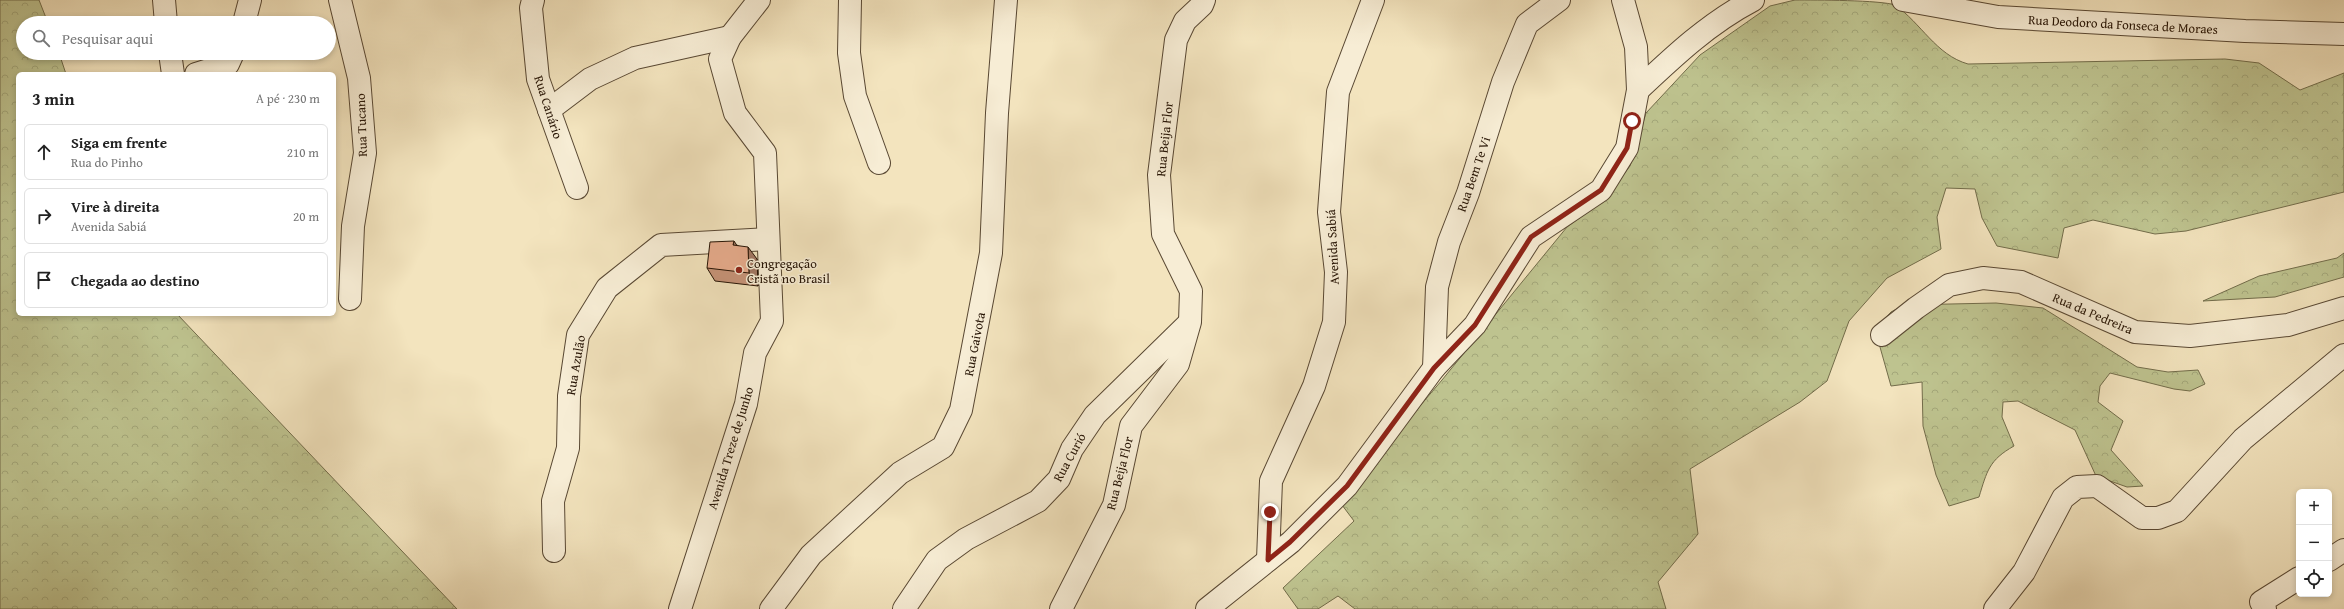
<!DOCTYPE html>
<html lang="pt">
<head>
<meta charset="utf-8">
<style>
	:root { --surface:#fff; --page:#f6f6f6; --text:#222; --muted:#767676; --line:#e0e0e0 }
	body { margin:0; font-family:"Gentium Book Plus",serif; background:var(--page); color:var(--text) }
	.controls { position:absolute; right:12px; bottom:12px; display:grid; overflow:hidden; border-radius:6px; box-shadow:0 2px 6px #0003 }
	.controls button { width:36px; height:36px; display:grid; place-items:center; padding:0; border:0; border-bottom:1px solid var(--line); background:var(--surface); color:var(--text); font:20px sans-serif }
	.stop { position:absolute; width:12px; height:12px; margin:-9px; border:3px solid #8f2418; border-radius:50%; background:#fff }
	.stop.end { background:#8f2418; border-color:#fff; box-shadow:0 1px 4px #0008 }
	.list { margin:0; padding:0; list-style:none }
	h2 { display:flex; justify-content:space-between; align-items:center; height:52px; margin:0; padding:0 16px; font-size:17px }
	h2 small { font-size:13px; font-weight:400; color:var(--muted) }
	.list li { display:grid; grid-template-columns:26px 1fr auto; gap:12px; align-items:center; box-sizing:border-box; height:56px; margin:0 8px 8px; padding:0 8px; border:1px solid var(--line); border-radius:6px }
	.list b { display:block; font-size:15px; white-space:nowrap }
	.list p { margin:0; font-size:13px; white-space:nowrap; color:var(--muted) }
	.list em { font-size:13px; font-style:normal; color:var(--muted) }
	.icon { flex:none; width:22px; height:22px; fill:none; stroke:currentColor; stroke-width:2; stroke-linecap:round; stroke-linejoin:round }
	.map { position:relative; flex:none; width:2344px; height:609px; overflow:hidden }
	.search { position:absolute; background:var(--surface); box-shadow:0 2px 6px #0003; left:16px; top:16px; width:320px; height:44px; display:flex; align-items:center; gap:10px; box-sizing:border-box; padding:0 14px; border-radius:22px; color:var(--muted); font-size:15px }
	.panel { position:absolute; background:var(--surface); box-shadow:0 2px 6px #0003; left:16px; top:72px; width:320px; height:244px; border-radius:6px }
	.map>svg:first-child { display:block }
</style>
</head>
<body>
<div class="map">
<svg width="2344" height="609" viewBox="0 0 2344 609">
	<defs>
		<pattern id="forest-crowns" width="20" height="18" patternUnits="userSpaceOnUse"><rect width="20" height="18" fill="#bec38f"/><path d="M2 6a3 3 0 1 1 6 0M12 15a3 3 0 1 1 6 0" fill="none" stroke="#a3a77a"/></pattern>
	</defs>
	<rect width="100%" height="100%" fill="#f3e4be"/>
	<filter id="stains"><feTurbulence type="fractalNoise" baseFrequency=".005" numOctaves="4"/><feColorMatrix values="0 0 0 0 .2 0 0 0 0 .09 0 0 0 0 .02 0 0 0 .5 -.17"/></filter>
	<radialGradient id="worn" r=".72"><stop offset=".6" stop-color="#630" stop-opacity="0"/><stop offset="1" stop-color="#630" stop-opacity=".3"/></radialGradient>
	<!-- forest -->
	<g fill="url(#forest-crowns)" stroke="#726c4a">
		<polygon points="0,0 39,0 48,23 23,23 23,53 59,53 66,74 18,74 18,314 177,314 457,609 0,609"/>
		<path d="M1795,0c21,0 85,0 100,5 26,18 41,50 73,59l257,-5 34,4 41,27 44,-17v119l-158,39 -31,3 -62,-14 -29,8 -6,30 -61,-12 -15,-28 -7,-29 -29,-1 -9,29 4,32 -54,29 -38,43 -22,60 -27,21 -110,67 8,65 -40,48 8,27h-311l-17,-13 -20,13h-20l-15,-21 71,-67 -15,-20 103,-121 125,-153 36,-26 27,-35 16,-53 54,-58 70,-49z"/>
		<polygon points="2344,253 2344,277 2275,297 2203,301 2259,276 2337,258"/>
		<path d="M1996,303l47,5 94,59 31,5 30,-2 7,14 -15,7 -16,-2 -64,-16 -10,13 -2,16 25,19 -12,29 32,36 -16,1 -31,-11 -21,-46 -57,-29 -15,1 -1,15 12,29c-25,14 -27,25 -35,51l-30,9 -13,-31 -13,-49 -1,-44 -31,4 -13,-46 2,-16 11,-12 13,-7z"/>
	</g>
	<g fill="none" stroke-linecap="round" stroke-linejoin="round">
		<!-- minor casing -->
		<g stroke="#594833" stroke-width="24">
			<g id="minor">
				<polyline points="164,0 166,23"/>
				<polyline points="340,0 359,78 365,153 353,226 350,299"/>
				<polyline points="533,0 531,8 538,79 577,188"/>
				<polyline points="850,0 849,53 855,96 879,163"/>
				<polyline points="1903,0 1998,17 2245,31 2344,34"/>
				<polyline points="244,23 250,0"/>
				<polyline points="170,53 173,74"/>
				<polyline points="196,74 228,64 233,53"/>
				<path d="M1638,90c36,-34 71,-67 115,-90"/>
				<polyline points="549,110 590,79 635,58 730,37"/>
				<polyline points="1882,335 1916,308 1949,285 1983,278 2021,282 2135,332 2190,336 2288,325 2344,308"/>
				<polyline points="1434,368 1437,287 1449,242 1468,193 1503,82 1527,24 1559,0"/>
				<polyline points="554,551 553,501 568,448 569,396 578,335 607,288 661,245 768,239"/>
				<polyline points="1268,560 1271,481 1314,386 1334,322 1336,272 1329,212 1338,92 1373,0"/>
				<polyline points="2329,560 2344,550"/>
				<polyline points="680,609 746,404 755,353 772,321 765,153 735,113 720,59 730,37 759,0"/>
				<polyline points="771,609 811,555 900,473 943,447 961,410 991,253 997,113 1006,0"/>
				<polyline points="904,609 937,560 966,539 1038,501 1059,479 1072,449 1095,415 1189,323"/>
				<polyline points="1061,609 1114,505 1131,426 1178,364 1190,322 1191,291 1163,234 1159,175 1176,40 1185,21 1202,5 1204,0"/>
				<polyline points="1207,609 1291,542 1347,486 1434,368 1475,325 1531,237 1601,190 1627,148 1638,90 1636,47 1623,0"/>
				<polyline points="1995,609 2024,572 2063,498 2077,487 2097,486 2142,518 2158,518 2177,511 2243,439 2344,355"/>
				<polyline points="2265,609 2261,602 2299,578"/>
			</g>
		</g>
		<!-- minor -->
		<use href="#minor" stroke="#f7edd5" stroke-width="22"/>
	</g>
	<!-- wall -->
	<polygon fill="#c79479" stroke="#261405" points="737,245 757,259 758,286 715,281 707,268"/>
	<!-- shaded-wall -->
	<g fill="#a27863" stroke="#261405">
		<polygon points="734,241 742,253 733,245"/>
		<polygon points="748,247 757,259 758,286 749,273"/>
	</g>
	<!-- building -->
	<polygon fill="#e7ac8d" stroke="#261405" points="734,241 733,245 748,247 749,273 707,268 710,242"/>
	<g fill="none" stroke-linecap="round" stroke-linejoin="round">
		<!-- route -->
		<polyline stroke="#8f2418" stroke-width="5" points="1270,512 1268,560 1290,542 1347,486 1434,368 1475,325 1531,237 1601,190 1627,148 1632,121"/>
	</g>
	<!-- markers -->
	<circle fill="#8f2418" stroke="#f7edd5" stroke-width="1.5" cx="739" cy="270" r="4"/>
	<g text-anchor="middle" stroke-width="3" stroke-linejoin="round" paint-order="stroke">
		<!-- street labels -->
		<g font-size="13" fill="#261405" stroke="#f7edd5">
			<text transform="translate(2123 24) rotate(3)" y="5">Rua Deodoro da Fonseca de Moraes</text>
			<text transform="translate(549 107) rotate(72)" y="5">Rua Canário</text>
			<text transform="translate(361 125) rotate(-92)" y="5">Rua Tucano</text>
			<text transform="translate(1164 139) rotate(-84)" y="5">Rua Beija Flor</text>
			<text transform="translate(1473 174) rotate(-71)" y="5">Rua Bem Te Vi</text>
			<text transform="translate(1332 247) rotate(-93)" y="5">Avenida Sabiá</text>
			<text transform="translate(2093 313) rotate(23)" y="5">Rua da Pedreira</text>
			<text transform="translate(974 344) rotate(-79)" y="5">Rua Gaivota</text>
			<text transform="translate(575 365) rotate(-80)" y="5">Rua Azulão</text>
			<text transform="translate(730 448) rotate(-73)" y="5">Avenida Treze de Junho</text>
			<text transform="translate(1069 457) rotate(-61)" y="5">Rua Curió</text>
			<text transform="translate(1119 473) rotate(-76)" y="5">Rua Beija Flor</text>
		</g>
		<!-- poi labels -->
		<g font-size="13" fill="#261405" stroke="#f7edd5" text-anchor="start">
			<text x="747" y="268">Congregação<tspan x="747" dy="15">Cristã no Brasil</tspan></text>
		</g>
	</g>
	<rect width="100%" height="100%" filter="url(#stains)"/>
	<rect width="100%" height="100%" fill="url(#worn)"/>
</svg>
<div class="controls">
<button>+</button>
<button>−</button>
<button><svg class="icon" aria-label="locate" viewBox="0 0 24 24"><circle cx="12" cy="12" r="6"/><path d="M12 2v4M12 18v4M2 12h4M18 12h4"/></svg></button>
</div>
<div class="stop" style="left:1632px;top:121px"></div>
<div class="stop end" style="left:1270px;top:512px"></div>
<div class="search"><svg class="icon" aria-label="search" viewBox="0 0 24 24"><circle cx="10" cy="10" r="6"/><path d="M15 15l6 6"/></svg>Pesquisar aqui</div>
<section class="panel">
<h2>3 min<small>A pé · 230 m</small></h2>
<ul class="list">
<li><svg class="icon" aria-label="ahead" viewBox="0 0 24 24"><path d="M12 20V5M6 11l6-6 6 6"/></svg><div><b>Siga em frente</b><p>Rua do Pinho</p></div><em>210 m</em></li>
<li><svg class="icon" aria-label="right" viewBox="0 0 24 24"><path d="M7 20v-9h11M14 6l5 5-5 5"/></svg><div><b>Vire à direita</b><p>Avenida Sabiá</p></div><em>20 m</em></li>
<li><svg class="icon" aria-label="arrive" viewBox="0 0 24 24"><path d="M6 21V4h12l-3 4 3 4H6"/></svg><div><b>Chegada ao destino</b></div></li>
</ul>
</section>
</div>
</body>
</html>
